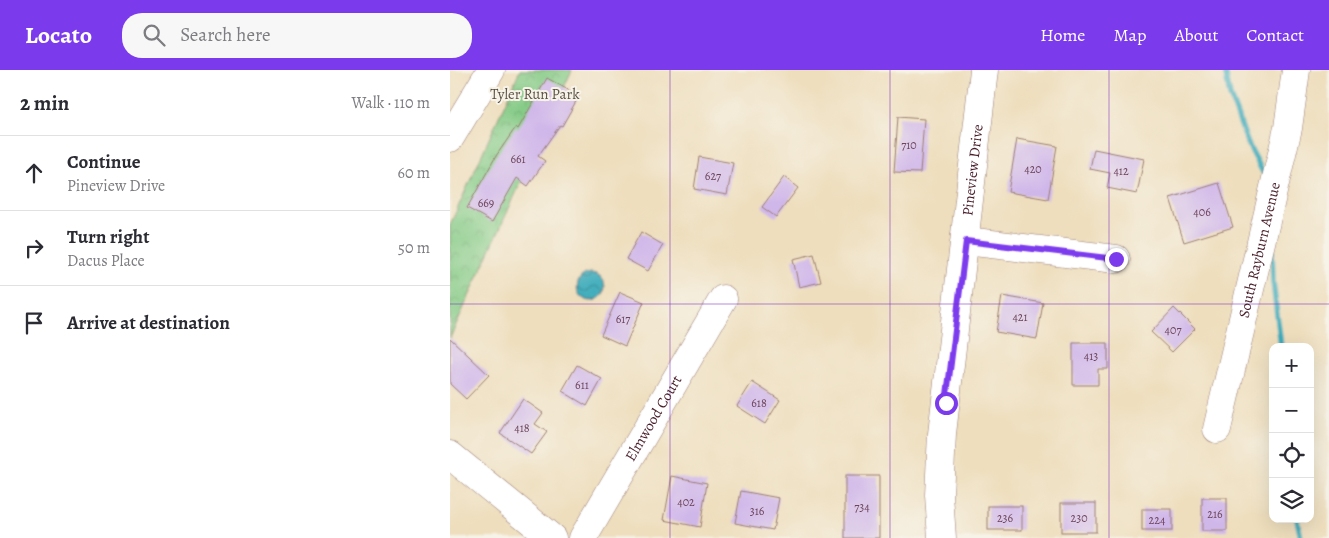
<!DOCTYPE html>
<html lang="en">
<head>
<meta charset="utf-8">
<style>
	:root { --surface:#fff; --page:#f7f7f7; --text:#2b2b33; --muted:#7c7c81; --line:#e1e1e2; --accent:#7c3aed }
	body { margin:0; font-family:Alegreya,serif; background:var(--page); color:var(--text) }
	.controls { position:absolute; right:15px; bottom:15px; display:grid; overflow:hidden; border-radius:10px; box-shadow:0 5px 20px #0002 }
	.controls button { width:45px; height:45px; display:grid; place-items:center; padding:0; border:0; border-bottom:1px solid var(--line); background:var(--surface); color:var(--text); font:25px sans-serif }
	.stop { position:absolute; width:15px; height:15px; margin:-11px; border:4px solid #7c3aed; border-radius:50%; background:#fff }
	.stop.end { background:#7c3aed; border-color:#fff; box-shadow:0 1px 5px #0008 }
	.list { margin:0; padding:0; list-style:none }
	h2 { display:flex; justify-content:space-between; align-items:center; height:65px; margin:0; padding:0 20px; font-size:21px }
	h2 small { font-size:16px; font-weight:400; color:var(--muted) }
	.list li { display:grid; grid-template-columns:32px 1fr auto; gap:15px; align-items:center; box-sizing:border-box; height:75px; padding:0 20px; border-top:1px solid var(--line) }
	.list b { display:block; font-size:19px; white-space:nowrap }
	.list p { margin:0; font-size:16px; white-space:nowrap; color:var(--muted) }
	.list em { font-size:16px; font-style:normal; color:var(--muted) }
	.icon { flex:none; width:28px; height:28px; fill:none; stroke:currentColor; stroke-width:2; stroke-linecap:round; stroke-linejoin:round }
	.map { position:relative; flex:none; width:879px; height:468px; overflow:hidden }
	header { display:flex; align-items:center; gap:30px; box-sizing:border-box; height:70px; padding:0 25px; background:var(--accent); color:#fff }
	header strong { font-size:24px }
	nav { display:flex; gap:28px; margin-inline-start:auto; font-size:18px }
	.search { width:350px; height:45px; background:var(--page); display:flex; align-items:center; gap:12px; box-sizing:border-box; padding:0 18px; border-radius:20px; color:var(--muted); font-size:19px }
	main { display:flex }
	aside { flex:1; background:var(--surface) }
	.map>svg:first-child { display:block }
</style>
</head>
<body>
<header>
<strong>Locato</strong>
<div class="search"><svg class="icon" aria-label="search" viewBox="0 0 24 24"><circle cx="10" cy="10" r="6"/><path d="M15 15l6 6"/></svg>Search here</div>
<nav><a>Home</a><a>Map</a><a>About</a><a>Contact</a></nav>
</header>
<main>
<aside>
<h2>2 min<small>Walk · 110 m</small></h2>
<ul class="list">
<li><svg class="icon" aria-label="ahead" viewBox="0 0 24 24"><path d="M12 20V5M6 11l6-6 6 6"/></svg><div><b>Continue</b><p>Pineview Drive</p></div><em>60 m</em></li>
<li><svg class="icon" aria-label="right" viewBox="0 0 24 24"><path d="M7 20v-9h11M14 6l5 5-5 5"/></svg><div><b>Turn right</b><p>Dacus Place</p></div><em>50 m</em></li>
<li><svg class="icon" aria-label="arrive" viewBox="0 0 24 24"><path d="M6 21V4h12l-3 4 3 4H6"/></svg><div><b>Arrive at destination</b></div></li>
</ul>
</aside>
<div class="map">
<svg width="879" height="468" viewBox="0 0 879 468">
	<defs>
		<pattern id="park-crowns" width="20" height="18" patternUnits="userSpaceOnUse" patternTransform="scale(1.25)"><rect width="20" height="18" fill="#83ca85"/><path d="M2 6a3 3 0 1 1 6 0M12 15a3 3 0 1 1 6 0" fill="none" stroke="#73ad73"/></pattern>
		<pattern id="water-waves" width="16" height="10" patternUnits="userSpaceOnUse" patternTransform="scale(1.25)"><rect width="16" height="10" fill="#3dacbb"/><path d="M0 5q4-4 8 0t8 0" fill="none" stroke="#358b98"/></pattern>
	</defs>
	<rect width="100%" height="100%" fill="#f7f3e8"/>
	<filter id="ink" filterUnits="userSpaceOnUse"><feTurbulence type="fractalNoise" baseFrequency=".02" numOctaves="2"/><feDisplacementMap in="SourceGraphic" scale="10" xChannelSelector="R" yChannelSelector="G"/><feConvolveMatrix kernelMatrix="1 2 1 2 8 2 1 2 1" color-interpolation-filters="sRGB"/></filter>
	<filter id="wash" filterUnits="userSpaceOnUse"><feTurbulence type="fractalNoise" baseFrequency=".0096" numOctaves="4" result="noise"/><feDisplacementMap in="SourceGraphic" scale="20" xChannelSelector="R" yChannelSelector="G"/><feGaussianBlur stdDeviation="1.12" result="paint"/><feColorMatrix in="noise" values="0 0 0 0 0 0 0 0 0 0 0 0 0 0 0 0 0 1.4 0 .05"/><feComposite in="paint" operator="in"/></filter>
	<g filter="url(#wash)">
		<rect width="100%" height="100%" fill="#eedebd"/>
		<!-- park -->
		<polygon fill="url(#park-crowns)" stroke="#667458" points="70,0 122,0 0,268 0,155"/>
		<!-- water -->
		<circle fill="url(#water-waves)" stroke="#446673" cx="141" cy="217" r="14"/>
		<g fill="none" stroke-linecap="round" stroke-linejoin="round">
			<!-- stream -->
			<g stroke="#3dacbb" stroke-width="5.5">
				<polyline points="775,0 780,26 798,74 816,108"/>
				<polyline points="822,179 823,212 831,277"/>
				<polyline points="847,449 851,468"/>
			</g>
		</g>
		<g id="blocks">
			<!-- building -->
			<g fill="#d0b7ea">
				<polygon points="97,8 129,26 112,56 110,55 88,86 95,91 78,116 67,108 42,152 17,138 46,86 66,57 68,59"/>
				<polygon points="448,47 474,49 470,103 444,102"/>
				<polygon points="567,69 607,76 598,129 558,122"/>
				<polygon points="644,79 694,89 687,124 657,118 660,103 640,99"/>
				<polygon points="249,87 283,93 277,125 244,119"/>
				<polygon points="334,107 348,118 326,147 312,137"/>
				<polygon points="769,113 783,157 734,172 720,128"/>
				<polygon points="191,162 213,175 198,201 176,189"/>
				<polygon points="364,184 371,212 349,217 343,189"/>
				<polygon points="170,222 194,232 175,276 151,265"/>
				<polygon points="552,226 593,233 587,269 546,262"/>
				<polygon points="724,238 745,259 722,282 701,262"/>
				<polygon points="0,268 39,305 16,329 0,314"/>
				<polygon points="623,273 658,273 658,299 648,299 648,315 623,315"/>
				<polygon points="127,295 152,309 137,336 112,321"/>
				<polygon points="302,312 330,330 315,354 287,336"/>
				<polygon points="73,329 93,343 85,354 97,362 81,384 50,363"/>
				<polygon points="222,406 257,413 250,457 214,450"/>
				<rect x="395" y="406" width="34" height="62"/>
				<polygon points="291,421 329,428 323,460 285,453"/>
				<rect x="752" y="428" width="25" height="33"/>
				<rect x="611" y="433" width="35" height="29"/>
				<rect x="538" y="436" width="34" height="24"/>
				<rect x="692" y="439" width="30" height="22"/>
			</g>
		</g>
	</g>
	<g filter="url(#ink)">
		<use href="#blocks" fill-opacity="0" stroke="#9c7e74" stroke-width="1"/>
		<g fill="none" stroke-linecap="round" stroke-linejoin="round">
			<!-- minor casing -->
			<g stroke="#9c7e74" stroke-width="29">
				<g id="minor">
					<polyline points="0,68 41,0"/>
					<polyline points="516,171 666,189"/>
					<path id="s1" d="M767,359l71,-301 8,-58"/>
					<polyline points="0,385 102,468"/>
					<path id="s2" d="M133,468l140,-239"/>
					<path id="s3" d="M492,468l-3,-43 3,-61 42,-364"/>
				</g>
			</g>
			<!-- minor -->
			<use href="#minor" stroke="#fff" stroke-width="28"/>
		</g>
	</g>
	<g fill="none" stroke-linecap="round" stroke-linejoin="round" filter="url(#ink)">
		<!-- route -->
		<polyline stroke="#7c3aed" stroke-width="6" points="496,333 516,171 666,189"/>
	</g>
	<!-- grid -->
	<path fill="none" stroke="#7b2cbf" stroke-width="1" stroke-opacity="0.55" d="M220,0v468M440,0v468M659,0v468M0,234h879"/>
	<g text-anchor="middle" stroke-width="4" stroke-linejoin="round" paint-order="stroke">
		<!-- number labels -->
		<g font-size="12" fill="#6c455b">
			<text x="459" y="79">710</text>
			<text x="68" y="93">661</text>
			<text x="583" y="103">420</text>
			<text x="671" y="105">412</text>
			<text x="263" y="110">627</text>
			<text x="36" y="137">669</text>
			<text x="752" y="146">406</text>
			<text x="570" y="251">421</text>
			<text x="173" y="253">617</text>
			<text x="723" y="264">407</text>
			<text x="641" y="290">413</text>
			<text x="132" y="319">611</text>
			<text x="309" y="337">618</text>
			<text x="72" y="362">418</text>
			<text x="236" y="436">402</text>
			<text x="412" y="441">734</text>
			<text x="307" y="445">316</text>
			<text x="765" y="448">216</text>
			<text x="555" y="452">236</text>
			<text x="629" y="452">230</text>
			<text x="707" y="454">224</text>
		</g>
		<!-- park labels -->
		<g font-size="15" fill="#5b5246" stroke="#f7f3e8">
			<text x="85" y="29">Tyler Run Park</text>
		</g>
		<!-- street labels -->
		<g font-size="15" fill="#4a1f2b" stroke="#f7f3e8">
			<text dy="5" stroke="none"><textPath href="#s3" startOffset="370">Pineview Drive</textPath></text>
			<text dy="5" stroke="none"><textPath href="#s1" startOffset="184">South Rayburn Avenue</textPath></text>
			<text dy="5" stroke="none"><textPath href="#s2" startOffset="139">Elmwood Court</textPath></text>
		</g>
	</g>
</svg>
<div class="controls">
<button>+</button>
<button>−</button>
<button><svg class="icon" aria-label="locate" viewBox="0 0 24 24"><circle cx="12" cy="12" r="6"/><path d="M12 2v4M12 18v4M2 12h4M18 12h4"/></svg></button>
<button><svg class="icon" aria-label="layers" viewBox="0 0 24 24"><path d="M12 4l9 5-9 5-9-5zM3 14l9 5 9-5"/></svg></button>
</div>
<div class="stop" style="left:496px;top:333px"></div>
<div class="stop end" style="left:666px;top:189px"></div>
</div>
</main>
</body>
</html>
